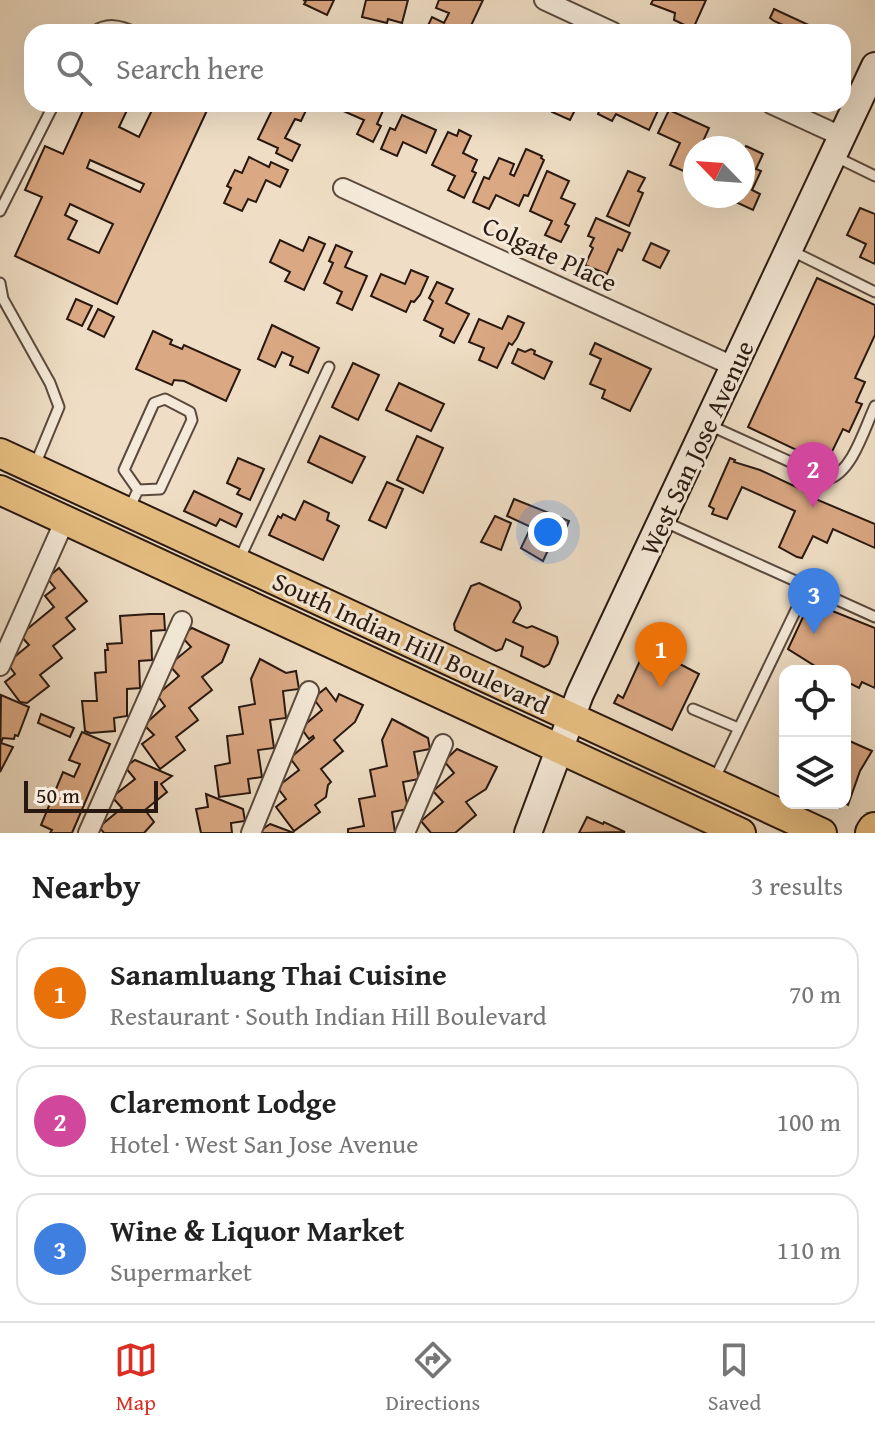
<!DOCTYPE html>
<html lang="en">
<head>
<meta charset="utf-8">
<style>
	:root { --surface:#fff; --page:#f6f6f6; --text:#222; --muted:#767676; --line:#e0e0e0; --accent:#d93025 }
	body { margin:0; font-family:"Gentium Book Plus",serif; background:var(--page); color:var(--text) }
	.controls { position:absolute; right:24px; bottom:24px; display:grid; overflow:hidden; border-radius:16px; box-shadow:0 8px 32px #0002 }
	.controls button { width:72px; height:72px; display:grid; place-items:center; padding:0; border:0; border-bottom:2px solid var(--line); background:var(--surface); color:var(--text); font:40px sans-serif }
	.compass { position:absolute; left:683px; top:136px; width:72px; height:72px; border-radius:50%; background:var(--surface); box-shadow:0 8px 32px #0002; rotate:295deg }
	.scale { position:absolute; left:24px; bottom:20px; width:134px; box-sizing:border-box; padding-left:8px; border:4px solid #291810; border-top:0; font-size:22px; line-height:28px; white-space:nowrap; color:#291810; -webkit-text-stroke:6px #f5ead9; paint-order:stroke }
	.you { position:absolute; left:548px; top:532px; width:28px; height:28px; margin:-20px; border:6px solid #fff; border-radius:50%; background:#1a73e8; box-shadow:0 0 0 12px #1a73e833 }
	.badge { display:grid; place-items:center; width:52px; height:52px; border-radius:50%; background:var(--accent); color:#fff; font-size:26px; font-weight:700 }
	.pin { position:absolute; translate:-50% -66px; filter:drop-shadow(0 2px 4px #0008) }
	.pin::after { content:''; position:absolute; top:42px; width:28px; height:24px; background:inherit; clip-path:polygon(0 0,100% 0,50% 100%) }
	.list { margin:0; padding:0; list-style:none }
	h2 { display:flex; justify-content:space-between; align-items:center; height:104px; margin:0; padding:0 32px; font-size:34px }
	h2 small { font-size:26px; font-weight:400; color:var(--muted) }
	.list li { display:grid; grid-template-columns:52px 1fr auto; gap:24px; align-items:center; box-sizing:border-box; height:112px; margin:0 16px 16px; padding:0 16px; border:2px solid var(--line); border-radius:24px }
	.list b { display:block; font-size:30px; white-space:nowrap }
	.list p { margin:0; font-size:26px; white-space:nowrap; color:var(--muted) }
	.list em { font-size:26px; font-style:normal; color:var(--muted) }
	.icon { flex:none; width:44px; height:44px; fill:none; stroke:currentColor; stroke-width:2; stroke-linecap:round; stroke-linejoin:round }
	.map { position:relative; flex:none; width:875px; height:833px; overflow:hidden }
	.search { position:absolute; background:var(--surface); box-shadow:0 8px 32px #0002; left:24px; right:24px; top:24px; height:88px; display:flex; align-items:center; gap:20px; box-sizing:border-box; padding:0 28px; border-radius:24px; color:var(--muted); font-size:30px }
	.sheet { height:488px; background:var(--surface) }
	nav { display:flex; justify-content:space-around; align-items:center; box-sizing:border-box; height:112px; border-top:2px solid var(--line); background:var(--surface); font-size:22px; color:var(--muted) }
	nav a { display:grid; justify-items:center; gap:4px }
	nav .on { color:var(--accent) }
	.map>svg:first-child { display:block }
</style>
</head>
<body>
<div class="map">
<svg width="875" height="833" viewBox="0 0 875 833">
	<rect width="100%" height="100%" fill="#efdec5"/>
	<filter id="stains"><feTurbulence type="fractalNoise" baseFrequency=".0025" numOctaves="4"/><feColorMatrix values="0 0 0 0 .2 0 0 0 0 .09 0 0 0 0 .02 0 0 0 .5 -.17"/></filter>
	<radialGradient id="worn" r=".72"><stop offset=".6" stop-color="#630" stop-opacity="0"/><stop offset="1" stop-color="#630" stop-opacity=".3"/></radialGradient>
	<!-- building -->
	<g fill="#daa883" stroke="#291810" stroke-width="2" fill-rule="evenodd">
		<polygon points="303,0 334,0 327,15 304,4 306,1"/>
		<polygon points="366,0 408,0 402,23 388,19 387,23 362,17"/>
		<polygon points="439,0 483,0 468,32 425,32 432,17 444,23 449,13 436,8"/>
		<polygon points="653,0 706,0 693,29 674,20 675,13 651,4"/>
		<polygon points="774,9 813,27 811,32 798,32 774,21 770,18"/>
		<path d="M86,104h44l-11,23 20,10 16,-33h55l-93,200 -102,-48 27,-59 -17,-7 20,-44 18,8zM90,160l54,24 -4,8 -53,-24zM70,204l43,20 -14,29 -31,-14 9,-18 -12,-6z"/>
		<polygon points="275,104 309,104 301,121 295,119 285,138 300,145 292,161 276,153 278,148 258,139"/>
		<polygon points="344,104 386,104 377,124 381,126 373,142 357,134 364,120 341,110"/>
		<polygon points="549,104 578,104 570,120 552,112 554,106"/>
		<polygon points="602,104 661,104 649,130 616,114 612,121 598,114"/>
		<polygon points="669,110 709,128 700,148 695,148 695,158 688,173 670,165 680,143 658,133"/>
		<polygon points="402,115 436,130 426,153 403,142 397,156 381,149 390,128 395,130"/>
		<polygon points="459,130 471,136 463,153 477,160 472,171 476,173 464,198 448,190 455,176 432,165 448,132 457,136"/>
		<polygon points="746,146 763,154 756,169 761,171 752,190 760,194 753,210 727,198 743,196 743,152"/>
		<polygon points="526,149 542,156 541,158 544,160 528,196 524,195 519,206 496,195 489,209 473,202 484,177 489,179 499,158 514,164 510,174 514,176"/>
		<polygon points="249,157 269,167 271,162 288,170 280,187 266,180 256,202 248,199 242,211 224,203 231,188 227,186 235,170 242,173"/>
		<polygon points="547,171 569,181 561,198 575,204 565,224 569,226 561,242 545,235 552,221 530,211"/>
		<polygon points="628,171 645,178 638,191 643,193 629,226 607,216"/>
		<polygon points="860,208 875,214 875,264 860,257 866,244 847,235"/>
		<polygon points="596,218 630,233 622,251 618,249 607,274 585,265 593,248 590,246 594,238 588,236"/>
		<polygon points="309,237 325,244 304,290 285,281 290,272 270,262 280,240 303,251"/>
		<polygon points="651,243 669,251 660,268 643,260"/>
		<polygon points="336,245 352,252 345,267 367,276 352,310 337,303 342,292 324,283 333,263 329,261"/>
		<polygon points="411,270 428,277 420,295 414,302 411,301 406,312 371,296 381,274 405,284"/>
		<polygon points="817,278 875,305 875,335 855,378 865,382 856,402 862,404 849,432 843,429 826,464 748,427"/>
		<polygon points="437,282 453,289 446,303 469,314 454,343 440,336 443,329 424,320 433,301 429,298"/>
		<polygon points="76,299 92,306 82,326 67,319"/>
		<polygon points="98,309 114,317 104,337 88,329"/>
		<polygon points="508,316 524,323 517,338 512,345 509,343 497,368 479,360 484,348 469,342 479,319 502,329"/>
		<polygon points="272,325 319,348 308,373 290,365 293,357 282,352 275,367 258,359"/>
		<polygon points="153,331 172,340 170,344 182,349 184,345 240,370 226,401 184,381 174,380 172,385 136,369"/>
		<polygon points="595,343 651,369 630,411 602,398 605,390 590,384 601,359 590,354"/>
		<polygon points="518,349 525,352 531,349 535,351 534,354 552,362 544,379 512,363"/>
		<polygon points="353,363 379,375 358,420 332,407"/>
		<polygon points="399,383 444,404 431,431 386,410"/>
		<polygon points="320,436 365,457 352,483 308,462"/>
		<polygon points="417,436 443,448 423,493 397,480"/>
		<polygon points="238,458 264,469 250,500 237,494 240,489 227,483"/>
		<polygon points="730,458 735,460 734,462 760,470 805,491 813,498 875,524 875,548 833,529 827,543 813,536 802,558 797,557 779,547 795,511 742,487 727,519 712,514 714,509 709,506"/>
		<polygon points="387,482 403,489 386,528 369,520"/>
		<polygon points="194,491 242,514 236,527 220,519 216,526 184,511"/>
		<polygon points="514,499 569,521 563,536 556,533 543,561 521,548 531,527 507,516"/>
		<polygon points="304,501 329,513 327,520 339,526 323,560 269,535 278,516 281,518 283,514 295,520"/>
		<polygon points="495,516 511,523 501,550 481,542"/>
		<polygon points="59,568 87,601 66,618 75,629 53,646 62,658 40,675 49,686 27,703 20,702 5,682 15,674 7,663 29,645 20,635 54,607 45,596 55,588 47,578"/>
		<polygon points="479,583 519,602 521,608 513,622 527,628 532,626 557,637 558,643 549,664 544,667 521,656 523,647 506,639 502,649 496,651 455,630 454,624 471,586"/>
		<polygon points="810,602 875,628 875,688 862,682 859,688 845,681 845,671 823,671 788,649"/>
		<polygon points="150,614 164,614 165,630 151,631 152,660 139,661 140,688 127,689 127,716 114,718 115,731 90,733 85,731 82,701 97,701 95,673 106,672 105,650 108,650 107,644 122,643 120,616"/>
		<polygon points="192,628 229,645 222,662 202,677 212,690 189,708 198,720 176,737 185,750 160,769 142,744 154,735 144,725 165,706 157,695 179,676 169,665 191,647 181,636"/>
		<polygon points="643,654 665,664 668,659 674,661 699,674 672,730 614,703 618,695 623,698"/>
		<polygon points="260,659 286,673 296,671 299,689 283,691 286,718 270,720 274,748 258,750 262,777 248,779 250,793 219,797 215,766 230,763 227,736 243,734 239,707 255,704 251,679"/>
		<polygon points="326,688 336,701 339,694 363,705 355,722 334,740 343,751 321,769 331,782 328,785 326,797 315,805 320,812 294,831 276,807 286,799 277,787 299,770 290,758 314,738 313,736 309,739 301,728 322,710 313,698"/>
		<polygon points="1,695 29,707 18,736 15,735 14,739 3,738 1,743 13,747 0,772"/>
		<polygon points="41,714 74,728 70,737 38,723"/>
		<polygon points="392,719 428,738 430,749 414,752 419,779 403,782 408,809 392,812 395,833 348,833 348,829 364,826 359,799 375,796 370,770 387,766 382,740"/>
		<polygon points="82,732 110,744 72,833 50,833 52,830 41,825 63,772 74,777 80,764 69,760"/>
		<polygon points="845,739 872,751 860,771 848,805 845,803 839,808 828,803 845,803"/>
		<polygon points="457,749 497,767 486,789 466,802 476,815 455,833 431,833 421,821 443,802 433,791 454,773 444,761"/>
		<polygon points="135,760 172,776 161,784 167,792 145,810 154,822 144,833 104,833 99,827 122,808 112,797 135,779 125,767"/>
		<polygon points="206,794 243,809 245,821 231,823 232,833 201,833 196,809 208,807"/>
		<polygon points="587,817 603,824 604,822 625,832 579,833"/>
		<polygon points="270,824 294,833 261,833 260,831"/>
	</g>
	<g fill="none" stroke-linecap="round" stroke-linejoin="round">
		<!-- lane casing -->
		<g stroke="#5a4a3d" stroke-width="13">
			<g id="lane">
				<path d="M93,32c14,-10 27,-7 42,0"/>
				<polyline points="834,156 875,176"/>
				<polyline points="0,211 54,104"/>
				<polyline points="790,250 875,292"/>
				<polyline points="0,283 3,299 50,383 59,407 35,465"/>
				<path d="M709,425l119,54c24,-6 37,-52 47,-73"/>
				<polyline points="129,509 138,490 160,489 192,420 190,412 165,399 154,403 124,470 138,490"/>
				<polyline points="665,522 875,617"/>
				<polyline points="239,560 329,367"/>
				<polyline points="693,709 738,728"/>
				<polyline points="715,778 807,587"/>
			</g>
		</g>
		<!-- street casing -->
		<g stroke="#5a4a3d" stroke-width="22">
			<g id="street">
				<polyline points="544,0 613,32"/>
				<polyline points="771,104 843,137"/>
				<polyline points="343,188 735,367"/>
				<polyline points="0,666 65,520"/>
				<polyline points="88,833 182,621"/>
				<polyline points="251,833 309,691"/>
				<polyline points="405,833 443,744"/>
			</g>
		</g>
		<!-- secondary casing -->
		<g stroke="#291810" stroke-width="30">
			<polyline id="secondary" points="528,833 580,694 875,66"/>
		</g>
		<!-- primary casing -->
		<g stroke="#291810" stroke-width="32">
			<g id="primary">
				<polyline points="0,453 822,833"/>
				<polyline points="0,490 741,833"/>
			</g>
		</g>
		<!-- highway casing -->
		<g stroke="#291810" stroke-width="38">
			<polyline id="highway" points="873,833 875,830"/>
		</g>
		<!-- lane -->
		<use href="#lane" stroke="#f5ead9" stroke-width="9"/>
		<!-- street -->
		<use href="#street" stroke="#f5ead9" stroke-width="18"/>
		<!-- secondary -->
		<use href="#secondary" stroke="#f5ead9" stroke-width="26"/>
		<!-- primary -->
		<use href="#primary" stroke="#e8bf82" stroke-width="28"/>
		<!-- highway -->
		<use href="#highway" stroke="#e8bf82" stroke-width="34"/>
	</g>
	<g text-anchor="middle" stroke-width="6" stroke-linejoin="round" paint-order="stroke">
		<!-- street labels -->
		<g font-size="26" fill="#291810" stroke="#f5ead9">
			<text transform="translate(550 254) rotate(25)" y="9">Colgate Place</text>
			<text transform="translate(697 448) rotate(-65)" y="9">West San Jose Avenue</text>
			<text transform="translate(411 643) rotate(25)" y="9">South Indian Hill Boulevard</text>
		</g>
	</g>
	<rect width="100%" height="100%" filter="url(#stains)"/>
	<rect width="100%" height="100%" fill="url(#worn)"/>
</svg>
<div class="controls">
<button><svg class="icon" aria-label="locate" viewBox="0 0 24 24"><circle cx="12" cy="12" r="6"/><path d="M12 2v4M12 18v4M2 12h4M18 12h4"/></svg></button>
<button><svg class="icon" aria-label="layers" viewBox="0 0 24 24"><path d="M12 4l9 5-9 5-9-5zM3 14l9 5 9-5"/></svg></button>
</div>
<svg class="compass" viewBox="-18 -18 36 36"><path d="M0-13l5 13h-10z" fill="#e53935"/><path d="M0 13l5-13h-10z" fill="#767676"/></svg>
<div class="scale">50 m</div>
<div class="you"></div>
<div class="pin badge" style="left:661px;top:688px;background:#e8710a">1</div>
<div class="pin badge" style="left:813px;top:508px;background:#d1479c">2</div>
<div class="pin badge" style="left:814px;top:634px;background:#3f7fe0">3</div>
<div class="search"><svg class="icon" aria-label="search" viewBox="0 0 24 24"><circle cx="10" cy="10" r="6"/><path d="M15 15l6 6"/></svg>Search here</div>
</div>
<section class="sheet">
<h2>Nearby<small>3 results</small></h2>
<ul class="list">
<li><span class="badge" style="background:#e8710a">1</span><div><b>Sanamluang Thai Cuisine</b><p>Restaurant · South Indian Hill Boulevard</p></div><em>70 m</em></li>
<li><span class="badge" style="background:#d1479c">2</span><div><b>Claremont Lodge</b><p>Hotel · West San Jose Avenue</p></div><em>100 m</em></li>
<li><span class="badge" style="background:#3f7fe0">3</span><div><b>Wine &amp; Liquor Market</b><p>Supermarket</p></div><em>110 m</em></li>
</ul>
</section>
<nav>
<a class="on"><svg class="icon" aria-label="map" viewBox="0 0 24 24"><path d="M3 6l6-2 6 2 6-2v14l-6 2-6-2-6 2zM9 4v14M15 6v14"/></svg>Map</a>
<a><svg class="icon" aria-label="directions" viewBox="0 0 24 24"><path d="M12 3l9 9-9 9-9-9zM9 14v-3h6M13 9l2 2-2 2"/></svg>Directions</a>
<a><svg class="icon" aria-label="saved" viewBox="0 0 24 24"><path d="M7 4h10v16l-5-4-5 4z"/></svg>Saved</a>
</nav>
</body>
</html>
